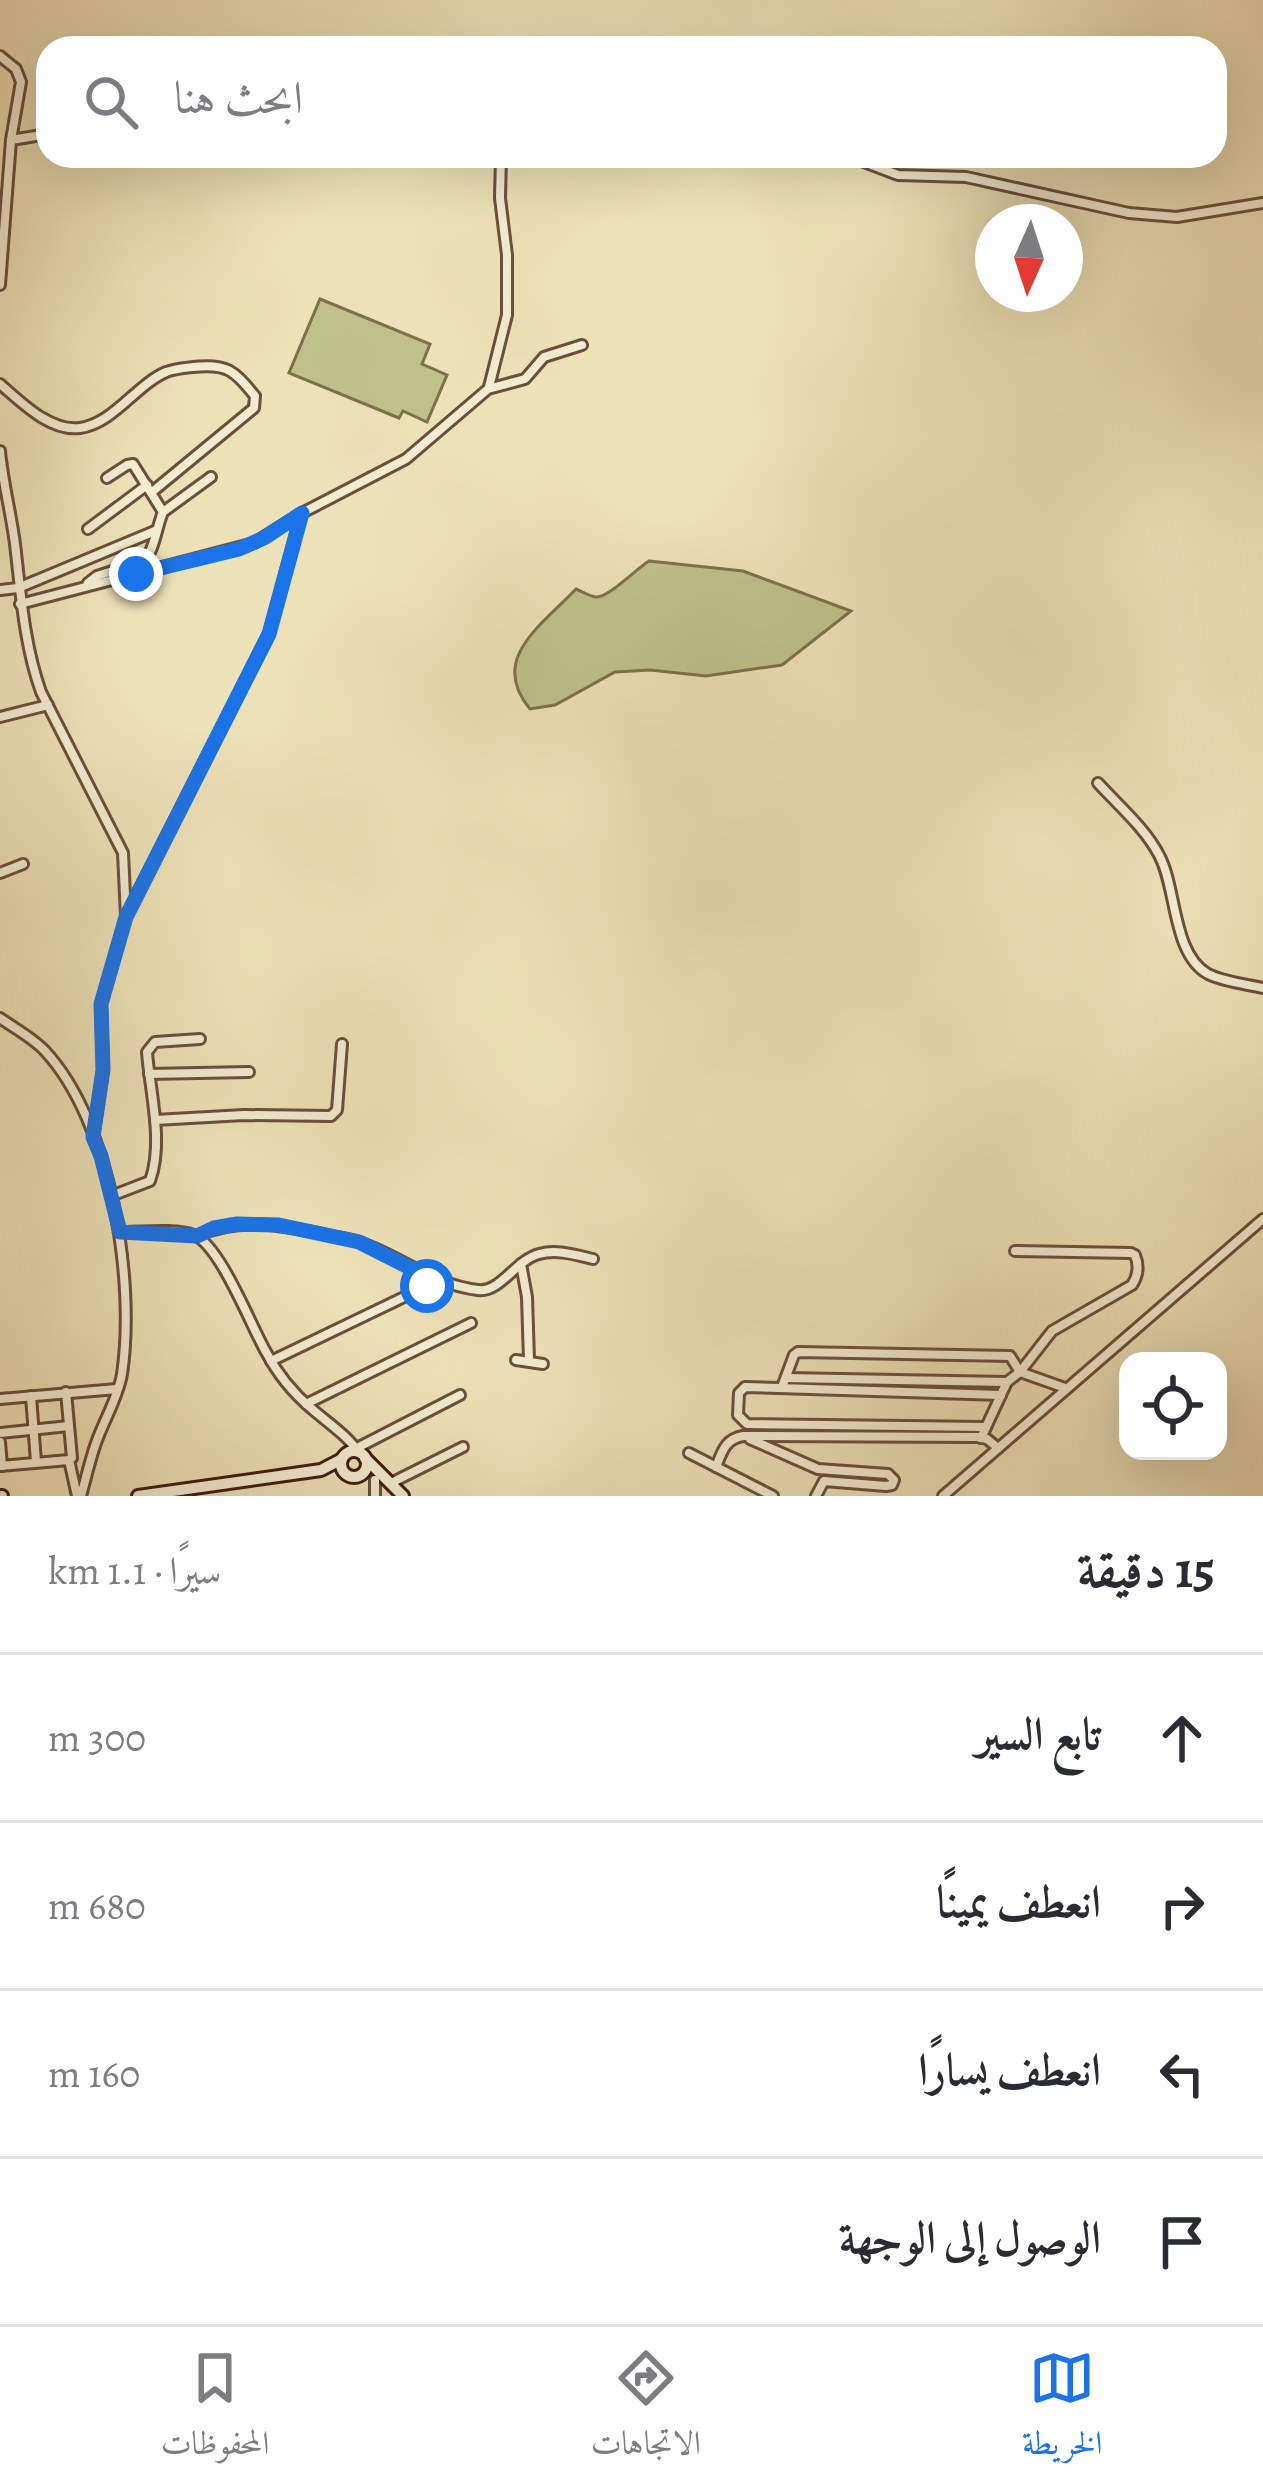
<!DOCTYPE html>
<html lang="ar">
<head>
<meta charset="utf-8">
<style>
	:root { --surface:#fff; --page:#f2f2f3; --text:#2b2b33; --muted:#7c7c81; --line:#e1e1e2; --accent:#1a73e8 }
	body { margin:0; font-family:Alegreya,Amiri,serif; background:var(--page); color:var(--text); direction:rtl }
	.controls { position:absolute; right:36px; bottom:36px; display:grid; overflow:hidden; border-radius:24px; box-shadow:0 12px 48px #0002 }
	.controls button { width:108px; height:108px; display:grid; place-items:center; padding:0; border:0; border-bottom:3px solid var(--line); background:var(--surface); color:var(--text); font:60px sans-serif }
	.compass { position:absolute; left:975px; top:204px; width:108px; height:108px; border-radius:50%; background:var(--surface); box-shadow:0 12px 48px #0002; rotate:183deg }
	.stop { position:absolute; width:36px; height:36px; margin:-27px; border:9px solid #1a73e8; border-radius:50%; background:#fff }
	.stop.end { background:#1a73e8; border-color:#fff; box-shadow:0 3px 12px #0008 }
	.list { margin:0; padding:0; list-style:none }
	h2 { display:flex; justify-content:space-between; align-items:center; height:156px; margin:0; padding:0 48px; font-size:51px }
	h2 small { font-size:39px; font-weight:400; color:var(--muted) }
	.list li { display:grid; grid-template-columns:78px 1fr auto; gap:36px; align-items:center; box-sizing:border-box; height:168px; padding:0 48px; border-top:3px solid var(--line) }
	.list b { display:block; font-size:45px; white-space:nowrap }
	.list em { font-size:39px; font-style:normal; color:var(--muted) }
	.icon { flex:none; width:66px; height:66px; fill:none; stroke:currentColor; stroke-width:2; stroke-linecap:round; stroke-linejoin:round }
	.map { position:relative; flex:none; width:1263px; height:1496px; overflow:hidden; direction:ltr }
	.search { position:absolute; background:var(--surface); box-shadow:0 12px 48px #0002; left:36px; right:36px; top:36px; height:132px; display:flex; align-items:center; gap:30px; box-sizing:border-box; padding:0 42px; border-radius:36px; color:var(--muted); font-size:45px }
	.sheet { height:828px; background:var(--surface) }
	nav { display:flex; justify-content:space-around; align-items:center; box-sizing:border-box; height:168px; border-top:3px solid var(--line); background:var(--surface); font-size:33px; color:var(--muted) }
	nav a { display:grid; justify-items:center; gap:6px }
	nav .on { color:var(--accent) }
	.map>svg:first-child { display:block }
</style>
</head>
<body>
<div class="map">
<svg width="1263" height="1496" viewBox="0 0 1263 1496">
	<rect width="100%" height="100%" fill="#ede1b7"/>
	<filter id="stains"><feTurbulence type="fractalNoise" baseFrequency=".00167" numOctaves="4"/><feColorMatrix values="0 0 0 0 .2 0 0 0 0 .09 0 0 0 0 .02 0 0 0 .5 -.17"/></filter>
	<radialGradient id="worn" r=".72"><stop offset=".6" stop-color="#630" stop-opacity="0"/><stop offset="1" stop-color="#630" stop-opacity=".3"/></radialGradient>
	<!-- green -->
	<g fill="#bec18a" stroke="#7e704e" stroke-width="3">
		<polygon points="320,299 430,344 422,364 447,375 427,422 403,411 399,418 289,373"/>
		<path d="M649,561l94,10 108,40 -69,54 -76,11 -56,-6 -35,2 -60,33 -25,4c-42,-50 12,-84 46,-120 7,3 13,7 20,8 12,1 40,-28 53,-36z"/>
	</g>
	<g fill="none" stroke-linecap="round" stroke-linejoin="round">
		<!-- street casing -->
		<g stroke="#6a4f3b" stroke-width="14">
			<g id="street">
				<polyline points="0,56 16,69 21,82 11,140"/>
				<polyline points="848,156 898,175 966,177 1129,213 1177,217 1263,203"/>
				<polyline points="0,285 11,140 48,134"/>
				<path d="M0,384c21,18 50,48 80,44 34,-5 56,-43 86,-56 8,-3 18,-4 27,-5 35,-4 41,4 62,29l-1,12 -102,84"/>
				<polyline points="489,387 507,315 507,255 500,198 501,156"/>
				<path d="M0,451c3,32 11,62 15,93 6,51 9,100 26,148l82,161 3,64 -25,87 2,66 -10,67"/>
				<polyline points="163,512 211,477"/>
				<polyline points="88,529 147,485"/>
				<path d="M88,583l9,-7 47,-15c10,-9 13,-35 19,-49l-30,-48 -6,1 -20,13"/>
				<polyline points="0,590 18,588 155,531"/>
				<polyline points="20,604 254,543 302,513 406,459 488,389 525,379 544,357 582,345"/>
				<polyline points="0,717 48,705"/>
				<path d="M1098,783c20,22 47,45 61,72 18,33 13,99 49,119 16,8 38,10 55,14"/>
				<polyline points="0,873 23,864"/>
				<polyline points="128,912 269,634 301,515"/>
				<path d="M0,1018c14,10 33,20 45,33 66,71 91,229 77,323 -4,24 -18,46 -26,69 -6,17 -10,35 -15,53"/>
				<polyline points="149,1074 249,1072"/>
				<polyline points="155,1120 244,1115 331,1116 337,1110 342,1044"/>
				<path d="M111,1196l39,-15c14,-39 0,-88 -3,-129l8,-10 45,-3"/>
				<path d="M120,1232c20,0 57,-4 74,3 26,10 57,91 72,117 11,21 28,42 46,57 16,14 35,26 47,44"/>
				<path d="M197,1236c41,-19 83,-11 126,-2 11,3 24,4 36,8 41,14 74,43 119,48 22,3 38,-30 61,-36 18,-5 37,1 54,5"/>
				<polyline points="521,1264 527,1297 529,1360"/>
				<polyline points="516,1360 543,1364"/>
				<polyline points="271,1361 427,1286 434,1280"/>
				<polyline points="786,1378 1007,1382"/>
				<polyline points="782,1387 794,1355 798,1352 1010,1356 1020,1372 1065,1388"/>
				<polyline points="31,1396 36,1462"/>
				<polyline points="0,1399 117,1389"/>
				<polyline points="306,1404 471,1323"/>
				<polyline points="986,1427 747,1424 738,1415 739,1393 745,1387 1001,1395"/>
				<polyline points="0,1433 69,1426"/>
				<path d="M981,1438l26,-56 13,-10 32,-41 80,-46c6,-9 7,-20 3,-30l-4,-2 -116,-2"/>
				<polyline points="750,1439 818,1469 888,1474 894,1480 892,1485 886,1486 824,1481 816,1496"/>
				<polyline points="0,1442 2,1466"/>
				<polyline points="357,1448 460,1395"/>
				<polyline points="689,1453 773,1496"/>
				<polyline points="69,1460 77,1496"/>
				<polyline points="0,1466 69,1460 72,1458 66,1392"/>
				<path d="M716,1467c6,-15 9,-28 27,-31l234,1 10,2 11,9"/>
				<polyline points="391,1483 463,1447"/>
				<polyline points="375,1496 375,1480"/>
				<polyline points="943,1496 1263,1219"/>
			</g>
		</g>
		<!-- secondary casing -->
		<g stroke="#3f1e12" stroke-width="16">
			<g id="secondary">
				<circle cx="354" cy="1464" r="13"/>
				<polyline points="365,1458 403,1496"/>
				<polyline points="0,1496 2,1496"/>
				<polyline points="138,1496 321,1470 342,1459"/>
			</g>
		</g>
		<!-- street -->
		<use href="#street" stroke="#f3ecd0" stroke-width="8"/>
		<!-- secondary -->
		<use href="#secondary" stroke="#f3ecd0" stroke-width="10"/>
	</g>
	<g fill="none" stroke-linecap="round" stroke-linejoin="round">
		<!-- route -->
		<polyline stroke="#1a73e8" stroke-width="15" points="136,574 239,549 264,538 302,513 269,634 126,917 101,1004 103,1070 93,1137 101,1156 120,1232 197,1236 214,1228 237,1224 279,1225 359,1242 434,1280 427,1286"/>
	</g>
	<rect width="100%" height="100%" filter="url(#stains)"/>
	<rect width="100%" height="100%" fill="url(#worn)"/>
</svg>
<div class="controls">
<button><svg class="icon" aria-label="locate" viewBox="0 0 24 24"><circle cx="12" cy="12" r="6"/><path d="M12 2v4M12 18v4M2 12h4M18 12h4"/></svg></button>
</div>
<svg class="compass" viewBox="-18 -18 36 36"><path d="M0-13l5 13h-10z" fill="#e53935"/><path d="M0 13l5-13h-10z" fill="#7c7c81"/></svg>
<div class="stop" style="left:427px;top:1286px"></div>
<div class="stop end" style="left:136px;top:574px"></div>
<div class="search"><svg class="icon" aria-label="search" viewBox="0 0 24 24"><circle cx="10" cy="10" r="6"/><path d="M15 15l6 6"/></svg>ابحث هنا</div>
</div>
<section class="sheet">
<h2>15 دقيقة<small>سيرًا · 1.1 km</small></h2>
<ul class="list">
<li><svg class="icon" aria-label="ahead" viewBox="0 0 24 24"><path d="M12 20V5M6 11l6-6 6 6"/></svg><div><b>تابع السير</b></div><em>300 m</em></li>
<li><svg class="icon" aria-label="right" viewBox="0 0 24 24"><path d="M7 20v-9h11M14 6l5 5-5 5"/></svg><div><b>انعطف يمينًا</b></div><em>680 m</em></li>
<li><svg class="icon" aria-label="left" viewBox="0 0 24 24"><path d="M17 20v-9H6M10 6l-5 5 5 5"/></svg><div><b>انعطف يسارًا</b></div><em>160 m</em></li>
<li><svg class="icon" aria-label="arrive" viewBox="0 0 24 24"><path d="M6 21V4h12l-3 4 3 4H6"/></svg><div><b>الوصول إلى الوجهة</b></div></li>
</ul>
</section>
<nav>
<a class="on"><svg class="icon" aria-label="map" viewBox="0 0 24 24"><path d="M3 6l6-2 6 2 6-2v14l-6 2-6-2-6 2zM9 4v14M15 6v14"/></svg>الخريطة</a>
<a><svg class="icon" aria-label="directions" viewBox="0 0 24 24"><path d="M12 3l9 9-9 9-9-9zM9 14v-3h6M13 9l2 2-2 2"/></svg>الاتجاهات</a>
<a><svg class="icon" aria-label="saved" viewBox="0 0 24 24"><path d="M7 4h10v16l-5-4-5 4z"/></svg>المحفوظات</a>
</nav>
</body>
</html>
